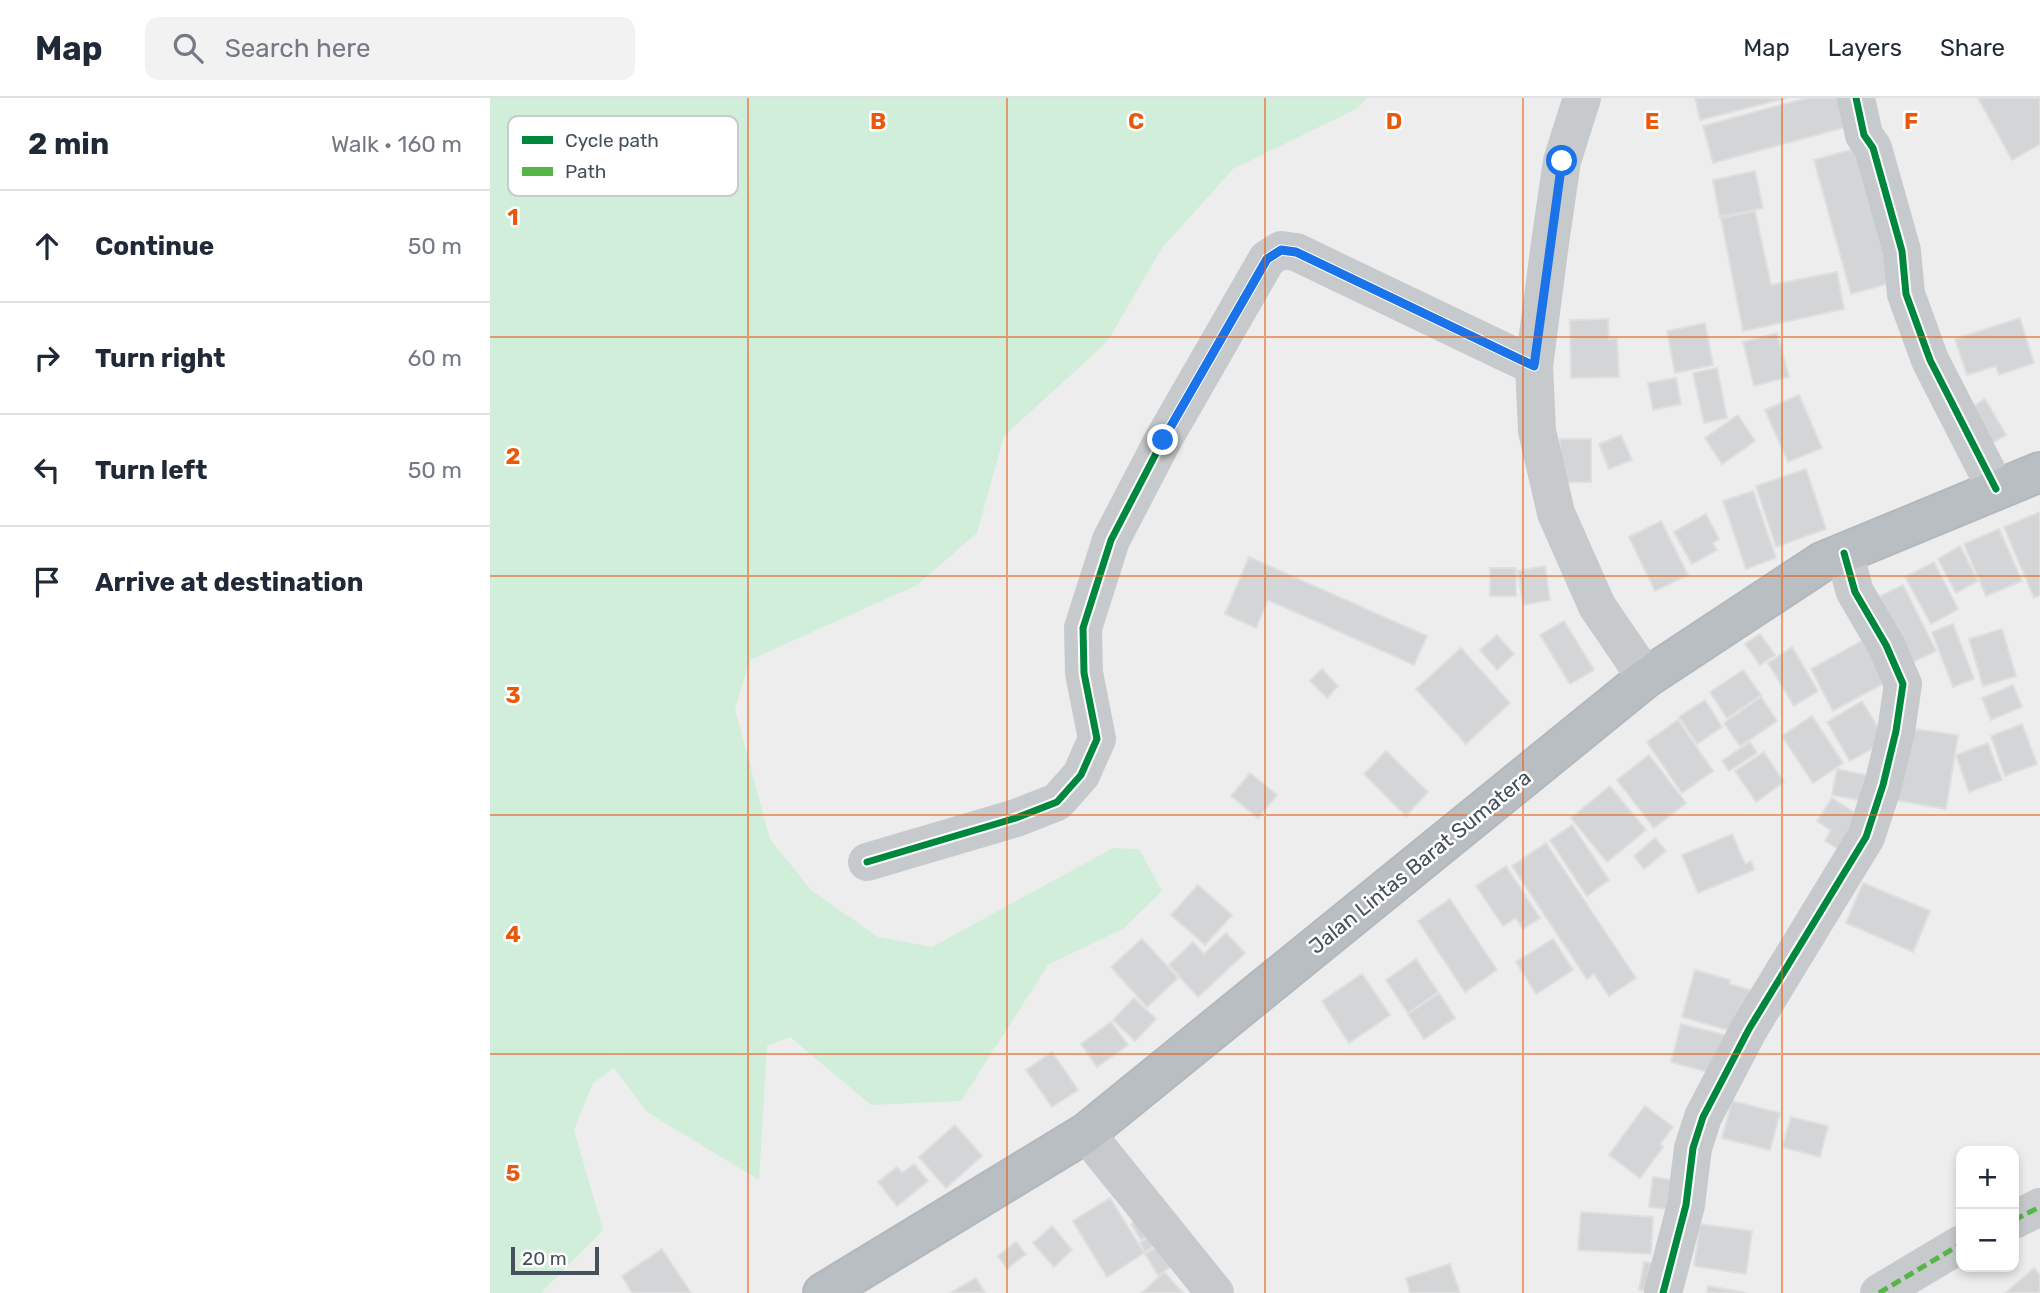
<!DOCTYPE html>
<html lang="en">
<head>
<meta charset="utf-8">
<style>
	:root { --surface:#fff; --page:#f2f2f3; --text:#1f2937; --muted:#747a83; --line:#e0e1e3 }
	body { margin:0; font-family:Rubik,sans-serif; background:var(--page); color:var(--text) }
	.controls { position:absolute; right:21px; bottom:21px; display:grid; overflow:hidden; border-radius:14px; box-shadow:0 4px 10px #0003 }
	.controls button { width:63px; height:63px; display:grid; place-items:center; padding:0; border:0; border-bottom:2px solid var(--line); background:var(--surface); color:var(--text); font:35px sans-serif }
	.scale { position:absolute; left:21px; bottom:18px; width:88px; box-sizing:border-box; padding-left:7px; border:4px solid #45515a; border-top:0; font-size:19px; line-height:24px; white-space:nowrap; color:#45515a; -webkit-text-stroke:5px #fff; paint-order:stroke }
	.stop { position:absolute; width:21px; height:21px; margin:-16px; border:5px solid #1a73e8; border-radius:50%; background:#fff }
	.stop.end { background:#1a73e8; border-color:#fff; box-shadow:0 2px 7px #0008 }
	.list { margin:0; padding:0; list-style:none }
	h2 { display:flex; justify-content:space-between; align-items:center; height:91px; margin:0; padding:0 28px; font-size:30px }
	h2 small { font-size:23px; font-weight:400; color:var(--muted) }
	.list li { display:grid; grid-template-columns:46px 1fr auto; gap:21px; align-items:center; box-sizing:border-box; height:112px; padding:0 28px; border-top:2px solid var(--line) }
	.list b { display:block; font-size:26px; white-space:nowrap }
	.list em { font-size:23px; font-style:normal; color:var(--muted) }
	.icon { flex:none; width:38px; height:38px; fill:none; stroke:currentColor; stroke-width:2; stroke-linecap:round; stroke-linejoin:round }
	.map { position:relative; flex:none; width:1550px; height:1195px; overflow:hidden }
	header { display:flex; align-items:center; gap:42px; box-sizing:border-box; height:98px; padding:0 35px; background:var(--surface); border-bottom:2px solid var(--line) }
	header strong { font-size:33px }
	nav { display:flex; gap:38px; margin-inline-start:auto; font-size:24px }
	.search { width:490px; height:63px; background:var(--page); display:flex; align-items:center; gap:18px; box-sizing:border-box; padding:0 24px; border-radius:14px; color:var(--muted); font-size:26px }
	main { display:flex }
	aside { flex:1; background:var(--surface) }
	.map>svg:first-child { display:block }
</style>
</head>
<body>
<header>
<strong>Map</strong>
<div class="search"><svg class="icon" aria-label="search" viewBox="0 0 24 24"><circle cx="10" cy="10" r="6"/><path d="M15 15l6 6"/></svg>Search here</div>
<nav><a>Map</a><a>Layers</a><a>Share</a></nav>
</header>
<main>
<aside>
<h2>2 min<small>Walk · 160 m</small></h2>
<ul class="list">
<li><svg class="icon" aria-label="ahead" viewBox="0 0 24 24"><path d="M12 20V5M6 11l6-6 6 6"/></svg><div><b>Continue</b></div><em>50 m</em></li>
<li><svg class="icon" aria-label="right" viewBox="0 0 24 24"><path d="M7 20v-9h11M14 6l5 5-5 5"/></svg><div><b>Turn right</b></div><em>60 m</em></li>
<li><svg class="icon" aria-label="left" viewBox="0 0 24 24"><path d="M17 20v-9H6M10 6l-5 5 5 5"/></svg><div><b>Turn left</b></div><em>50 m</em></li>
<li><svg class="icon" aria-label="arrive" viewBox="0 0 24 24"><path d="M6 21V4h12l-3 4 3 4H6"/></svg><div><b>Arrive at destination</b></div></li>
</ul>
</aside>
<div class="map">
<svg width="1550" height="1195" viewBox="0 0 1550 1195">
	<rect width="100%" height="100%" fill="#eeeded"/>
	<!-- green -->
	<polygon fill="#d1eeda" points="0,0 877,0 868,10 743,71 672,150 617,244 514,338 487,435 427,487 260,562 245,611 280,741 321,792 388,839 442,849 623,750 649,751 672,793 634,830 558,867 471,1003 381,1007 300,939 277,948 269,1082 157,1014 124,970 103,985 84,1032 113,1132 51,1195 0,1195"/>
	<!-- building -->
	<g fill="#d4d5d6" stroke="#dfdfe0" stroke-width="2">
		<polygon points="1205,0 1297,0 1210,22"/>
		<polygon points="1317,0 1360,0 1367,26 1223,65 1213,28"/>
		<polygon points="1488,0 1550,0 1550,46 1522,62"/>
		<polygon points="1378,47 1414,181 1361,196 1324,62"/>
		<polygon points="1265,73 1273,110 1230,119 1223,82"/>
		<polygon points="1265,113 1281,187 1347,174 1354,211 1253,233 1231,120"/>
		<polygon points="1530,220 1544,265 1509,277 1506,268 1477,277 1465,241"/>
		<polygon points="1118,221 1119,241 1127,240 1129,279 1081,280 1080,222"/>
		<polygon points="1215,225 1223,267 1185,275 1177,233"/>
		<polygon points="1287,235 1299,279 1264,288 1253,244"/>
		<polygon points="1227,270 1237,320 1214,325 1203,275"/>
		<polygon points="1186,280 1191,306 1163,312 1158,285"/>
		<polygon points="1309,297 1332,350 1298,364 1275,312"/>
		<polygon points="1495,301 1516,337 1494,350 1474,314"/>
		<polygon points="1248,317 1265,343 1232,366 1215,340"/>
		<polygon points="1131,337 1142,362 1119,371 1109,346"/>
		<polygon points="1070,341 1101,341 1101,384 1069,384"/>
		<polygon points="1316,371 1336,431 1286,449 1266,388"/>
		<polygon points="1263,393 1286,460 1256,471 1233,403"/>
		<polygon points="1550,414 1550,497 1544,500 1514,429"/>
		<polygon points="1216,416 1229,441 1223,445 1227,452 1202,466 1184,434"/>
		<polygon points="1171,423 1198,477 1165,493 1139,439"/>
		<polygon points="1509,431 1532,483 1496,498 1474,446"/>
		<polygon points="1470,448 1488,483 1466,495 1448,461"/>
		<polygon points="759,459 937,538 924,567 778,502 766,530 735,516"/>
		<polygon points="1444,464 1468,511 1441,526 1415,479"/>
		<polygon points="1055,468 1060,502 1033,507 1028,473"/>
		<rect x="1000" y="470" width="26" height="28"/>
		<polygon points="1413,487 1446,553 1411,570 1378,504"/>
		<polygon points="1074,523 1104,572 1080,586 1050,537"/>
		<polygon points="1463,526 1484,581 1463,589 1442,534"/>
		<polygon points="1512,531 1526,578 1493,588 1479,541"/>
		<polygon points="1386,535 1409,577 1343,613 1321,571"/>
		<polygon points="1270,536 1285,557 1270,567 1255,546"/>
		<polygon points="1007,537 1024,556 1007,572 990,552"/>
		<polygon points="1302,549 1328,593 1304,608 1278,565"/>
		<polygon points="971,550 1020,605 976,646 926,591"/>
		<polygon points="832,571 848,588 837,600 820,583"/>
		<polygon points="1253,572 1271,597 1237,620 1220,594"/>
		<polygon points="1523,587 1532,609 1501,622 1492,600"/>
		<polygon points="1271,599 1287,623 1250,648 1234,625"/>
		<polygon points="1215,602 1232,629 1207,646 1189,619"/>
		<polygon points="1372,603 1396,643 1360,663 1337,624"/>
		<polygon points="1322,618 1353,665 1323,685 1292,638"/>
		<polygon points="1188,622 1223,673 1192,695 1157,644"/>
		<polygon points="1532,626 1547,666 1515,678 1501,638"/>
		<polygon points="1410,629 1468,637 1456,711 1399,701"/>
		<polygon points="1260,644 1267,655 1239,673 1232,663"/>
		<polygon points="1498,645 1512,682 1479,694 1466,657"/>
		<polygon points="896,653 938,694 916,718 874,676"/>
		<polygon points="1274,654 1294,684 1266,704 1245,673"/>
		<polygon points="1159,657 1196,705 1164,730 1127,682"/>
		<polygon points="1347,671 1385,679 1379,704 1342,697"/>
		<polygon points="760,675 787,697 768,720 741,698"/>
		<polygon points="1120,688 1156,732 1117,764 1081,720"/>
		<polygon points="1342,700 1374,721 1353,754 1335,743 1341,732 1327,723"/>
		<polygon points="1082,727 1119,782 1097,798 1060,742"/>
		<polygon points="1242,736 1255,766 1261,763 1264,772 1208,795 1192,757"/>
		<polygon points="1165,740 1176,753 1154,771 1144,758"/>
		<polygon points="1056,745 1146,880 1119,898 1104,876 1097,881 1022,768"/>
		<polygon points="1016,768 1050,820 1033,831 1026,820 1013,828 986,788"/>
		<polygon points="1373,785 1440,813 1423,854 1356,825"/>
		<polygon points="708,787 742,817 715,847 681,817"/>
		<polygon points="960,801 1007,872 975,894 928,823"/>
		<polygon points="736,835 755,855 708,899 679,867 703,844 714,856"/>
		<polygon points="652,841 688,880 657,909 621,869"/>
		<polygon points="1063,841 1083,872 1046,896 1026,864"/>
		<polygon points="926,861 948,894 918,915 896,882"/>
		<polygon points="1205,872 1240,882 1239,886 1264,893 1252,936 1192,919"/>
		<polygon points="872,876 900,917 859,945 832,903"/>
		<polygon points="949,895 965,920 934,941 918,916"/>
		<polygon points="644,900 666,921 645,943 623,922"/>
		<polygon points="621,924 638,947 607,969 591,946"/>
		<polygon points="1191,926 1242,939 1232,978 1181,964"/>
		<polygon points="562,954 588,992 562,1009 536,972"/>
		<polygon points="1242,1003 1290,1015 1280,1052 1232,1040"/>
		<polygon points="1155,1008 1183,1029 1170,1046 1173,1049 1150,1080 1119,1057"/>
		<polygon points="1301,1019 1338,1028 1330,1059 1292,1049"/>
		<polygon points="465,1027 492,1058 456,1090 429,1059"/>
		<polygon points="424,1066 438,1083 407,1108 388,1084 407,1069 412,1075"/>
		<polygon points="1163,1079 1195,1084 1191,1113 1159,1109"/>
		<polygon points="620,1100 654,1155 617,1179 583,1123"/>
		<polygon points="1091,1114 1163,1119 1161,1156 1088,1152"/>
		<polygon points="653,1118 663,1135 651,1142 641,1126"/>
		<polygon points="1210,1126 1262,1133 1256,1176 1204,1168"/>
		<polygon points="562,1128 582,1152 564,1169 543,1145"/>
		<polygon points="666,1135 670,1144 654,1154 650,1145"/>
		<polygon points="677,1143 690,1163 668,1177 655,1156"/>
		<polygon points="526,1144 536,1156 517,1171 508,1158"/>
		<polygon points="172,1151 201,1195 142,1195 132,1178"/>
		<polygon points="1154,1164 1174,1167 1167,1195 1149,1192"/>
		<polygon points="960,1166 970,1195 920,1195 916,1180"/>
		<polygon points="1544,1170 1550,1177 1550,1195 1515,1195"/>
		<polygon points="674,1174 693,1195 652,1195"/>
		<polygon points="486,1180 495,1195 460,1195"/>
		<polygon points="1218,1188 1257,1195 1217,1195"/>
	</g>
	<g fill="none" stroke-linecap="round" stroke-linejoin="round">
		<!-- highway casing -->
		<g stroke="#b2b8bd" stroke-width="42">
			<polyline id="highway" points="333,1195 596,1035 1156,580 1332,464 1550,374"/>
		</g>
		<!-- minor -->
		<g stroke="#c7cacc" stroke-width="38">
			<polyline points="1092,0 1072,63 1060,145 1044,268 1047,333 1066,415 1107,508 1156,580"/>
			<polyline points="1366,0 1374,37 1383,50 1412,153 1416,196 1440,262 1506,391"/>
			<polyline points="377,764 526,720 567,704 591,677 607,641 594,575 593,530 621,442 673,342 777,161 791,152 806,154 1044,268"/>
			<polyline points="596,1035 725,1195"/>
			<polyline points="1524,1122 1550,1109"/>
			<polyline points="1173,1195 1196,1107 1203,1050 1213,1019 1259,931 1376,739 1393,687 1406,633 1413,586 1396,547 1365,494 1354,455"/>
			<polyline points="1389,1195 1471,1146"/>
		</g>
		<!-- highway -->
		<use href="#highway" stroke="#b8bec2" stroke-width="38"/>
		<!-- quiet -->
		<g stroke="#57b448" stroke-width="5" stroke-dasharray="10 5" stroke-linecap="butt">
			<polyline points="1524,1122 1550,1109"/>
			<polyline points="1389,1195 1471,1146"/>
		</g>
		<!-- cycleway casing -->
		<g stroke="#fff" stroke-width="11">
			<g id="cycleway">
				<polyline points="1366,0 1374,37 1383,50 1412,153 1416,196 1440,262 1506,391"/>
				<polyline points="377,764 526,720 567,704 591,677 607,641 594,575 593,530 621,442 673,342 777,161 791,152 806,154 1044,268"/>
				<polyline points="1173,1195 1196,1107 1203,1050 1213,1019 1259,931 1376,739 1393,687 1406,633 1413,586 1396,547 1365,494 1354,455"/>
			</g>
		</g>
		<!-- cycleway -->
		<use href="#cycleway" stroke="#00873e" stroke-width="7"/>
	</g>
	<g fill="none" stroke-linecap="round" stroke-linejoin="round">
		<!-- route -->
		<polyline stroke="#1a73e8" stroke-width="9" points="673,342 777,161 791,152 806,154 1044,268 1072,63"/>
	</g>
	<!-- grid -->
	<path fill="none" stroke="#e8590c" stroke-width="2" stroke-opacity="0.55" d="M258,0v1195M517,0v1195M775,0v1195M1033,0v1195M1292,0v1195M0,239h1550M0,478h1550M0,717h1550M0,956h1550"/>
	<g text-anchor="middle" stroke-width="5" stroke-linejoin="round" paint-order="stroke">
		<!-- street labels -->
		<g font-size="21" fill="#45515a" stroke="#fff">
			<text transform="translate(930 764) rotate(-39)" y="7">Jalan Lintas Barat Sumatera</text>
		</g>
	</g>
	<!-- legend -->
	<rect x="18" y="18" width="230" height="80" rx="10" fill="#fff" stroke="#c7cbce" stroke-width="2"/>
	<rect x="32" y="38" width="31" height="8" fill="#00873e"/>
	<rect x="32" y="69" width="31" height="9" fill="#57b448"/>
	<g font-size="19" fill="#45515a">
		<text x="75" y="49">Cycle path</text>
		<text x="75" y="80">Path</text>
	</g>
	<g font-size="23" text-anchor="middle" font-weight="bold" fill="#e8590c" stroke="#fff" stroke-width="5" stroke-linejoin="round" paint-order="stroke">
		<text x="388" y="31">B</text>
		<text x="646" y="31">C</text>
		<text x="904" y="31">D</text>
		<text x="1162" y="31">E</text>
		<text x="1421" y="31">F</text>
		<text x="23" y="127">1</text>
		<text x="23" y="366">2</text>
		<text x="23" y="605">3</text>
		<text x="23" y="844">4</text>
		<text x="23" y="1083">5</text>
	</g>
</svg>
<div class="controls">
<button>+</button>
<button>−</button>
</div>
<div class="scale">20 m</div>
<div class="stop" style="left:1072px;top:63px"></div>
<div class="stop end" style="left:673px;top:342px"></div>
</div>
</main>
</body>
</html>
